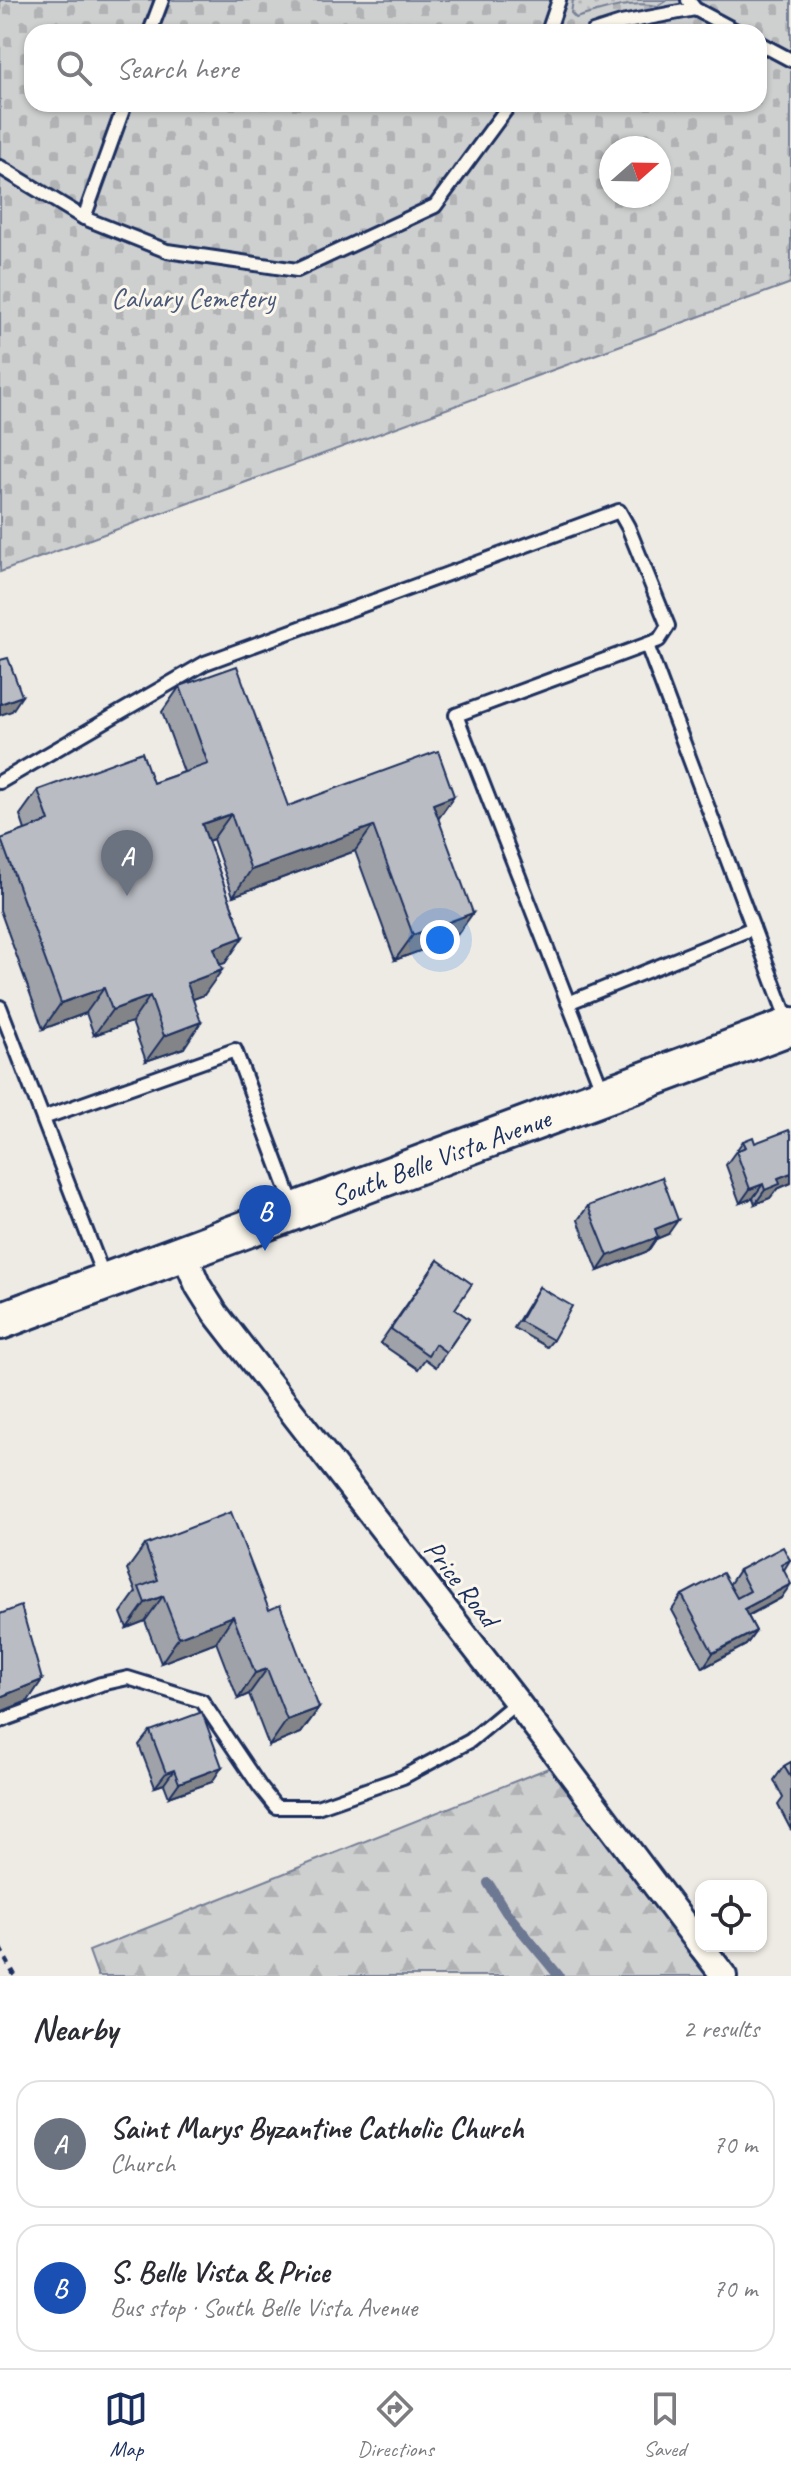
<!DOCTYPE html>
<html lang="en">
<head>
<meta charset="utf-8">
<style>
	:root { --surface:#fff; --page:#f2f2f3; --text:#2b2b33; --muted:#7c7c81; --line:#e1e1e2; --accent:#1b2f5e }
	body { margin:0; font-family:Caveat,sans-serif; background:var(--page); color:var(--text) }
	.controls { position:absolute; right:24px; bottom:24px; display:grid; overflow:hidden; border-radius:16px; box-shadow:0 2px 6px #0004 }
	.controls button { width:72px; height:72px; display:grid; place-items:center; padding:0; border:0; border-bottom:2px solid var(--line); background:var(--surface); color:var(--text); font:40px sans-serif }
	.compass { position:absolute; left:599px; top:136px; width:72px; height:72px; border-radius:50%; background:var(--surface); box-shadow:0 2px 6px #0004; rotate:70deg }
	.you { position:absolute; left:440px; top:940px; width:28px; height:28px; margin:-20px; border:6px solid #fff; border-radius:50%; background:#1a73e8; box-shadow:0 0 0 12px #1a73e833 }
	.badge { display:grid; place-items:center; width:52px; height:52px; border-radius:50%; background:var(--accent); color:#fff; font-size:26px; font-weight:700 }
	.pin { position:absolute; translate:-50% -66px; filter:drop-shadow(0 2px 4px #0008) }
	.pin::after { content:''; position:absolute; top:42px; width:28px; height:24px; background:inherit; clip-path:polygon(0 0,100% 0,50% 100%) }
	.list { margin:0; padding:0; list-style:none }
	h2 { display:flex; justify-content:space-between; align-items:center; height:104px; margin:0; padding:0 32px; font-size:34px }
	h2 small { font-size:26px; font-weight:400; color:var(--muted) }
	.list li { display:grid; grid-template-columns:52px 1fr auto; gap:24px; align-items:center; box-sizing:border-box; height:128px; margin:0 16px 16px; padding:0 16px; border:2px solid var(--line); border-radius:24px }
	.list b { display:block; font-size:30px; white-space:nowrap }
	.list p { margin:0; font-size:26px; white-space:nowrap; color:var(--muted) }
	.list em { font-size:26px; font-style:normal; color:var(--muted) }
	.icon { flex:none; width:44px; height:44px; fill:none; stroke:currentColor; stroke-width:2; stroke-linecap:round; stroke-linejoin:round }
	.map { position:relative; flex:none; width:791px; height:1976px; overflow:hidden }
	.search { position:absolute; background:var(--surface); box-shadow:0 2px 6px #0004; left:24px; right:24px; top:24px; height:88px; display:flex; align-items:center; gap:20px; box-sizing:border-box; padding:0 28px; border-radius:24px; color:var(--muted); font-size:30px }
	.sheet { height:392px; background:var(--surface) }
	nav { display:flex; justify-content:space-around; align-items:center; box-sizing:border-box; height:112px; border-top:2px solid var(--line); background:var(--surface); font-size:22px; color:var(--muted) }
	nav a { display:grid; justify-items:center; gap:4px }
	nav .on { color:var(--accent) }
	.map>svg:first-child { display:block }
</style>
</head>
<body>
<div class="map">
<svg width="791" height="1976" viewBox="0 0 791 1976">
	<defs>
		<pattern id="forest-firs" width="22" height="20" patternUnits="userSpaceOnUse" patternTransform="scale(2)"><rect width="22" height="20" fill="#cecfcf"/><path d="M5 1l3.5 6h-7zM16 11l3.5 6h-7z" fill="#b0b2b4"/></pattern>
		<pattern id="cemetery-stones" width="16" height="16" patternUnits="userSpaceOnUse" patternTransform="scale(2)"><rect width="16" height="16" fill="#cecfcf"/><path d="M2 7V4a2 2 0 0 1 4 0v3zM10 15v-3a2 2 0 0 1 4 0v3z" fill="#b0b2b4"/></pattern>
		<pattern id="park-dots" width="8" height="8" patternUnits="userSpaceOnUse" patternTransform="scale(2)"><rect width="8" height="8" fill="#cecfcf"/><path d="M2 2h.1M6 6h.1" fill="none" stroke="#b0b2b4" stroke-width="1.8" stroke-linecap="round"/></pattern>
	</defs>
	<rect width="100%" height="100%" fill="#eeebe4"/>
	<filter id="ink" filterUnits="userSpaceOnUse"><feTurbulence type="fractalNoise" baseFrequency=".0125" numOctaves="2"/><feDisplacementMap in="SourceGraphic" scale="16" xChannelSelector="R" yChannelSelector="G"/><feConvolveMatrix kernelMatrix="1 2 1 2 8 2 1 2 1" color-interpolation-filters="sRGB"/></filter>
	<g filter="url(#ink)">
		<!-- forest -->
		<polygon fill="url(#forest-firs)" stroke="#747f96" stroke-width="2" points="561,1763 724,1976 98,1976 89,1951"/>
		<!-- cemetery -->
		<path fill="url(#cemetery-stones)" stroke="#747f96" stroke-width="2" fill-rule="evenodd" d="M0,0h791v283l-791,289zM32,32h727v72h-727zM611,148h48v48h-48z"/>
		<!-- park -->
		<path fill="url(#park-dots)" stroke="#747f96" stroke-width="2" d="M573,0h94l-9,6c-28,-6 -55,4 -82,12l-5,-5z"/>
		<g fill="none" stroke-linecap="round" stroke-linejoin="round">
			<!-- stream -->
			<polyline stroke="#6d7892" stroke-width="10" points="488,1883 506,1912 559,1976"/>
			<!-- lane casing -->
			<g stroke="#1b2f5e" stroke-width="18">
				<g id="lane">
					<polyline points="688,0 695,9 738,32"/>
					<polyline points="150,32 162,0"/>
					<polyline points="548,32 559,0"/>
					<polyline points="593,32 621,23 695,9"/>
					<polyline points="759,43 791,60"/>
					<polyline points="0,167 84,218 167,251 297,270 435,206 510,104"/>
					<polyline points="84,218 125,104"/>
					<polyline points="647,645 789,1024"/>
					<polyline points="0,782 205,663 619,511 628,527 668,626 659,640 456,715 603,1092"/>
					<polyline points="568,1003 753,928"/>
					<polyline points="0,1007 105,1280"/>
					<polyline points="43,1118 235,1050 294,1208"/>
					<polyline points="0,1721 101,1684 128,1678 202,1701 260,1787 276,1807 317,1807 403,1777 470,1741 517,1702"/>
				</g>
			</g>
			<!-- street casing -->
			<g stroke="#1b2f5e" stroke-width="30">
				<g id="street">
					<polyline points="184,1253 198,1286 215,1313 517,1702 701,1946"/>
					<polyline points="701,1946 724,1976"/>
				</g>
			</g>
			<!-- secondary casing -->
			<g stroke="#1b2f5e" stroke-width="42">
				<g id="secondary">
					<path id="s1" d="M0,1321l791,-295"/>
				</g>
			</g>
			<!-- path -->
			<polyline stroke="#1b2f5e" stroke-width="5" stroke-dasharray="6 6" stroke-linecap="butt" points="0,1949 15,1976"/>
			<!-- lane -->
			<use href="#lane" stroke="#fbf7ec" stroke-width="12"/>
			<!-- street -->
			<use href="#street" stroke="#fbf7ec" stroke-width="24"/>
			<!-- secondary -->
			<use href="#secondary" stroke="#fbf7ec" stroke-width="36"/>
		</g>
		<!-- wall -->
		<g fill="#9fa2a8" stroke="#1b2f5e" stroke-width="2">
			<polygon points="180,686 288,806 454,796 438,819 455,938 395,960 355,851 233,896 213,839 208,841 243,937 225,963 220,964 204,995 193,999 184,1048 146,1061 132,1022 94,1035 86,1013 43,1029 0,910 0,841 1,839 25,830 20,815 38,790 153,783 184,772 162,712"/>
			<polygon points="791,1134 791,1183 777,1189 770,1198 755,1204 753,1198 740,1203 726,1165 736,1151 743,1141 755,1143"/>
			<polygon points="588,1206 668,1234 656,1239 648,1251 598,1271 578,1220"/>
			<polygon points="438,1260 455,1309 469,1319 436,1367 425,1359 418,1369 380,1343"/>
			<polygon points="539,1287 553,1340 547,1347 514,1328"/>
			<polygon points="145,1545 269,1610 319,1708 301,1733 269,1746 249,1694 238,1699 216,1642 161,1663 145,1621 127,1628 121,1613 136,1592 127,1570"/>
			<polygon points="790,1560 784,1570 781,1598 748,1616 756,1631 746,1645 703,1668 672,1610 682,1595 729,1585 739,1570"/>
			<polygon points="150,1731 212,1782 169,1797 164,1784 155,1787 139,1745"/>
			<polygon points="791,1762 791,1830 778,1805 783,1798 774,1780 784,1766"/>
		</g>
		<!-- shaded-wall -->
		<g fill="#828488" stroke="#1b2f5e" stroke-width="2">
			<polygon points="22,696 12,711 0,715 0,704"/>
			<polygon points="454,796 436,822 433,804"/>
			<polygon points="231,814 213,839 184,850 202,824"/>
			<polygon points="373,826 355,851 233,896 251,870"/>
			<polygon points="473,913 455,938 395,960 413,935"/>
			<polygon points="243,937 225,963 196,973 214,948"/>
			<polygon points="222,970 204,995 169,1008 187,983"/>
			<polygon points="104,988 86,1013 43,1029 61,1003"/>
			<polygon points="150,996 132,1022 94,1035 112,1010"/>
			<polygon points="201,1022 184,1048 146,1061 164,1036"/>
			<polygon points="791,1173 791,1183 777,1189 770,1198 755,1204 765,1190 778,1178"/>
			<polygon points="763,1184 753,1198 740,1203 750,1189"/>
			<polygon points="678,1220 668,1234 656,1239 648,1251 598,1271 608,1256 655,1229"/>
			<polygon points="791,1584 781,1598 734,1623 744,1609"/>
			<polygon points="163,1596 145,1621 127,1628 145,1603"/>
			<polygon points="233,1616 216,1642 161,1663 179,1637"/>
			<polygon points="756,1631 746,1645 703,1668 713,1653"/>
			<polygon points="267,1669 249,1694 238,1699 255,1673"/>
			<polygon points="42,1680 28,1701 0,1712 0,1697"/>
			<polygon points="319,1708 301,1733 269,1746 287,1720"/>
			<polygon points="222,1767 212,1782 169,1797 179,1783"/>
			<polygon points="174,1770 164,1784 155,1787 166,1773"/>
		</g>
		<!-- building -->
		<g fill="#b9bcc3" stroke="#1b2f5e" stroke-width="2">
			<polygon points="8,658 22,696 0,704 0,660"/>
			<polygon points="237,666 288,806 438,751 454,796 433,804 473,913 413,935 373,826 251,870 231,814 202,824 243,937 214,948 222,970 187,983 201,1022 164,1036 150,996 112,1010 104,988 61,1003 1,839 49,821 38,790 142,752 153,783 208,764 180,686"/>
			<polygon points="789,1130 791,1134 791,1173 778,1178 780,1184 765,1190 763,1184 750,1189 736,1151 746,1147 743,1141 753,1137 755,1143"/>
			<polygon points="662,1177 678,1220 655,1229 658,1237 608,1256 588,1206"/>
			<polygon points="438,1260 472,1284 455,1309 469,1319 446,1352 435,1344 428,1355 391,1329"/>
			<polygon points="539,1287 572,1306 553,1340 520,1321"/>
			<polygon points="231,1512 269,1610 280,1605 319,1708 287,1720 267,1669 255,1673 233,1616 179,1637 163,1596 145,1603 139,1587 158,1580 145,1545"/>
			<polygon points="783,1547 790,1560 781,1565 791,1584 744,1609 756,1631 713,1653 682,1595 723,1573 737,1598 750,1591 739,1570"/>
			<polygon points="21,1606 42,1680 0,1697 0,1614"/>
			<polygon points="202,1712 222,1767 179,1783 174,1770 166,1773 150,1731"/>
			<polygon points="791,1762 791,1778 784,1766"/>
		</g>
	</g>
	<g text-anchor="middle" stroke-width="6" stroke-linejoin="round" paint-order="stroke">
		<!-- park labels -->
		<g font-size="28" fill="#48577a" stroke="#fbf7ec">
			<text x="193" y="307">Calvary Cemetery</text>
		</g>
		<!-- street labels -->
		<g font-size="28" fill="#1b2f5e" stroke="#fbf7ec">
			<text dy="10" stroke="none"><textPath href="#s1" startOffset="470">South Belle Vista Avenue</textPath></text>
			<text transform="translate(462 1583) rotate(52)" y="10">Price Road</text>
		</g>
	</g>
</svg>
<div class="controls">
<button><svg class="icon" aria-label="locate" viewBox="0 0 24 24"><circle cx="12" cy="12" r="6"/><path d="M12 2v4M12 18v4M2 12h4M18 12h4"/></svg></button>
</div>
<svg class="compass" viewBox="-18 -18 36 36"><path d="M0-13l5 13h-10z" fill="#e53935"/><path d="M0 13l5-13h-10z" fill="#7c7c81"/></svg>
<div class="you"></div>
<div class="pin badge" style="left:127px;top:896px;background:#6b7280">A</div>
<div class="pin badge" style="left:265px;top:1251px;background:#1a4fb4">B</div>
<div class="search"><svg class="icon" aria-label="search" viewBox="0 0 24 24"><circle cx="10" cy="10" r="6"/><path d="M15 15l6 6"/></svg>Search here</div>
</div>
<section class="sheet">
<h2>Nearby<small>2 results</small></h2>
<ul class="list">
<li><span class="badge" style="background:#6b7280">A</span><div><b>Saint Marys Byzantine Catholic Church</b><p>Church</p></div><em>70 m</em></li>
<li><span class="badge" style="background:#1a4fb4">B</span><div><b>S. Belle Vista &amp; Price</b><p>Bus stop · South Belle Vista Avenue</p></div><em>70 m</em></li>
</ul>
</section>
<nav>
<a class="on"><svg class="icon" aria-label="map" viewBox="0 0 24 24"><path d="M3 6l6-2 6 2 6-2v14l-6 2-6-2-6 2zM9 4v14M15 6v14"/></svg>Map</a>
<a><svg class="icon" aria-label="directions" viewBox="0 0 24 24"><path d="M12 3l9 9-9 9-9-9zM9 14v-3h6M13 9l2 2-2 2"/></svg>Directions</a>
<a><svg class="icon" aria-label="saved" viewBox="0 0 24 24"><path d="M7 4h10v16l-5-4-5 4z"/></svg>Saved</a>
</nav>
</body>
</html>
